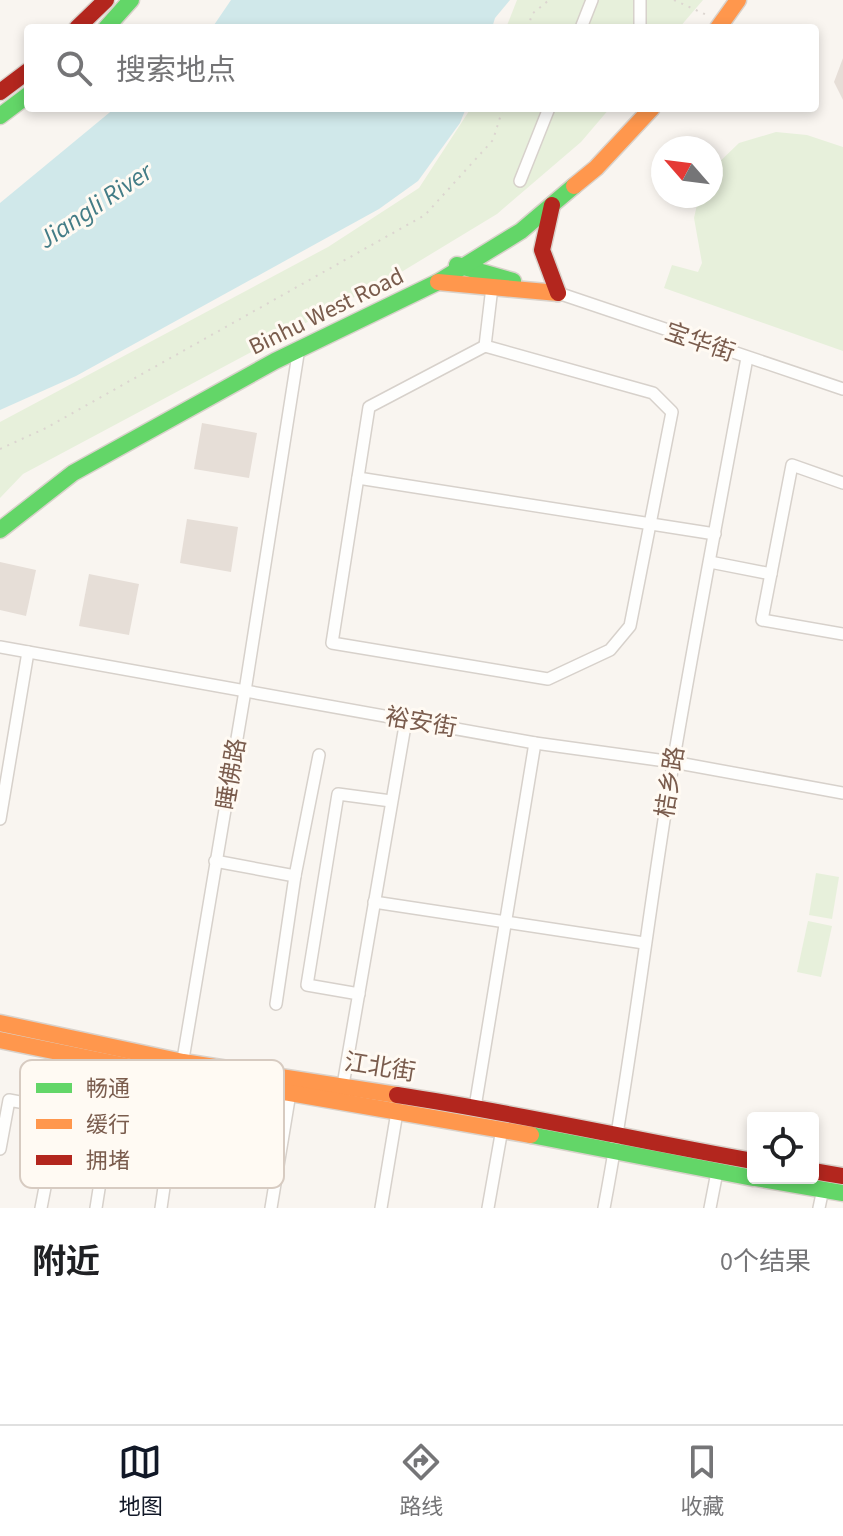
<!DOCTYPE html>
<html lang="zh">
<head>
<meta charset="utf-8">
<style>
	:root { --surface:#fff; --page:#f2f2f2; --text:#202124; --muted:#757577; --line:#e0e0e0; --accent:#111827 }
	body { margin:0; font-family:"Source Sans 3","Noto Sans SC",sans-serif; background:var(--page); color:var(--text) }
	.controls { position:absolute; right:24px; bottom:24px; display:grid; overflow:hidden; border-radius:8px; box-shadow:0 4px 12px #0003 }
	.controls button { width:72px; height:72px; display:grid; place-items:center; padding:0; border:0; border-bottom:2px solid var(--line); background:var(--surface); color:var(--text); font:40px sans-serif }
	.compass { position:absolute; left:651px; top:136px; width:72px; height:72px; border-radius:50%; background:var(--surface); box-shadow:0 4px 12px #0003; rotate:298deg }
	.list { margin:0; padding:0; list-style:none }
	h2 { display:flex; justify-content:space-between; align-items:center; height:104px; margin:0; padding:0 32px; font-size:34px }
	h2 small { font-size:26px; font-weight:400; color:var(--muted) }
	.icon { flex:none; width:44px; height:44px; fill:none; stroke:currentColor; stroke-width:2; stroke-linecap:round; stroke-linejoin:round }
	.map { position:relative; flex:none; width:843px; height:1208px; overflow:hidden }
	.search { position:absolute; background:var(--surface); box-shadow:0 4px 12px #0003; left:24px; right:24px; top:24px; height:88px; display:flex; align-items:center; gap:20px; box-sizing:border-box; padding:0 28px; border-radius:8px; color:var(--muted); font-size:30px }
	.sheet { height:216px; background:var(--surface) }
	nav { display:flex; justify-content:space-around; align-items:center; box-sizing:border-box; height:112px; border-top:2px solid var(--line); background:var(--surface); font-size:22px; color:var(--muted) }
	nav a { display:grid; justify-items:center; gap:4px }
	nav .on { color:var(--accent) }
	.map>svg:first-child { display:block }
</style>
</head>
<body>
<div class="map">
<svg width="843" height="1208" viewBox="0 0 843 1208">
	<rect width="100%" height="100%" fill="#f9f5f0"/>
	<!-- green -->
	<g fill="#e7f0db">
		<polygon points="517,0 703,0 679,28 506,28"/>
		<polygon points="471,108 610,108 581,142 497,214 403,271 23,474 0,498 0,422 328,247 419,188"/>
		<polygon points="776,132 807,135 843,147 843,351 664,288 672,265 698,272 702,263 694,218 699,196 711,196 711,170 739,143"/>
		<polygon points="816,873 839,877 832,919 809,915"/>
		<polygon points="808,921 832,926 821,977 797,972"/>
	</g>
	<!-- water -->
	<g fill="#d0e8ea">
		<polygon points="231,0 510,0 495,18 492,28 212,28"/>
		<polygon points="115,108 466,108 460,123 418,181 379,209 76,376 0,410 0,203"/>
	</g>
	<!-- building -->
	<g fill="#e6ded7">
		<polygon points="843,58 843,100 834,82"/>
		<polygon points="202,423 257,433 249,478 194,469"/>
		<polygon points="187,519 238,527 231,572 180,563"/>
		<polygon points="0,562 36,570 26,616 0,610"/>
		<polygon points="89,574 139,584 129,635 79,626"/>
	</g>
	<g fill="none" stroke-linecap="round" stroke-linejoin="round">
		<!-- street casing -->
		<g stroke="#d7d1cb" stroke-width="14">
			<g id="street">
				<polyline points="581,28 592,0"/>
				<polyline points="640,28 640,0"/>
				<polyline points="520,181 549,108"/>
				<polyline points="558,293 843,389"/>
				<polygon points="485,346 653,393 672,412 630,626 610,650 548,679 332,643 369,407"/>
				<polyline points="485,346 492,287"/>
				<polyline points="358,478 715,534"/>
				<polyline points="843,483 792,465 762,620 843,634"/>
				<polyline points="710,562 771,574"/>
				<polyline points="0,647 535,743 673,762 843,793"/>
				<polyline points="0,819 28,652"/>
				<polyline points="215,861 295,876"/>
				<polyline points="374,902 644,943"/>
				<polyline points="359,994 307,985 338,794 391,801"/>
				<polyline points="276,1004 295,876 319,755"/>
				<polyline points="343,1085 406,720"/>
				<polyline points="475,1107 535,743"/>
				<polyline points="0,1149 9,1100 110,1119 96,1208"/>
				<polyline points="41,1208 60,1110"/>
				<polyline points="161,1208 180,1077 245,691 299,348"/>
				<polyline points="271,1208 290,1093"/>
				<polyline points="381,1208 397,1112"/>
				<polyline points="488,1208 502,1129"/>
				<path d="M604,1208c28,-147 44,-296 69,-444 23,-136 49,-271 74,-406"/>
				<polyline points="710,1208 717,1172"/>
				<polyline points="819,1208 823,1189"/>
			</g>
		</g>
		<!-- fast casing -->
		<g stroke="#d9d2cb" stroke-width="19">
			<g id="fast">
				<polyline points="106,28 131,0"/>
				<polyline points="0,116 28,95"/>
				<polyline points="457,265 513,281"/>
				<polyline points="0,530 73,473 275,361 438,282 521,231 574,186"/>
				<polyline points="531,1135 753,1178"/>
				<polyline points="756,1178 843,1193"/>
			</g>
		</g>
		<!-- slow casing -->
		<g stroke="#d9d2cb" stroke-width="19">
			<g id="slow">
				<polyline points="718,28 738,0"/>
				<polyline points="574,186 596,168 652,108"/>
				<polyline points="438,282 558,293"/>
				<polyline points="0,1023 183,1062 397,1095"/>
				<polyline points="0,1040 180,1077 290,1093 531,1135"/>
			</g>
		</g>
		<!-- jam casing -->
		<g stroke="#d9d2cb" stroke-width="19">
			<g id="jam">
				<polyline points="77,28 106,0"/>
				<polyline points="0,92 28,71"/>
				<polyline points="552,205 542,250 558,293"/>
				<path d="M397,1095c120,18 237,45 356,66"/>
				<polyline points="813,1171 843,1176"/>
			</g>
		</g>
		<!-- path -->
		<g stroke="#dcd5d0" stroke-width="2" stroke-dasharray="2 6" stroke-linecap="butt">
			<polyline points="674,0 709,16"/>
			<polyline points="528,28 532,14 549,0"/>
			<polyline points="0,449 46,428 425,215 493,140 503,108"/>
		</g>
		<!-- street -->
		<use href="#street" stroke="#fefefd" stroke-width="11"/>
		<!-- fast -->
		<use href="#fast" stroke="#63d668" stroke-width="16"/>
		<!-- slow -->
		<use href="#slow" stroke="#ff974d" stroke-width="16"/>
		<!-- jam -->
		<use href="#jam" stroke="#b3261e" stroke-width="16"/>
	</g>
	<g text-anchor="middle" stroke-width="6" stroke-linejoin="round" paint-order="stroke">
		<!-- street labels -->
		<g font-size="24" fill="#7a5c4d" stroke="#fffaf3">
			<text transform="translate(326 311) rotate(-26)" y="8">Binhu West Road</text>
			<text transform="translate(700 342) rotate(19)" y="8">宝华街</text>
			<text transform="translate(421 722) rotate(10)" y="8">裕安街</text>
			<text transform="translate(231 774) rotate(-80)" y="8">睡佛路</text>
			<text transform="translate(670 782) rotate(-81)" y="8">桔乡路</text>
			<text transform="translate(380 1067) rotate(9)" y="8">江北街</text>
		</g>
		<!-- water labels -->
		<g font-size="26" font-style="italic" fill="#437c86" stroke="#fffaf3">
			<text transform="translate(95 205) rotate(-34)" y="9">Jiangli River</text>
		</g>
	</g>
	<!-- legend -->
	<rect x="20" y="1060" width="264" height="128" rx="12" fill="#fffaf3" stroke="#d7cbc1" stroke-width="2"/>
	<rect x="36" y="1083" width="36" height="10" fill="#63d668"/>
	<rect x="36" y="1119" width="36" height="10" fill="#ff974d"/>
	<rect x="36" y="1155" width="36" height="10" fill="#b3261e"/>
	<g font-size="22" fill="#7a5c4d">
		<text x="86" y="1096">畅通</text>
		<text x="86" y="1132">缓行</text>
		<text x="86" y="1168">拥堵</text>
	</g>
</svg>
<div class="controls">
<button><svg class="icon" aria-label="locate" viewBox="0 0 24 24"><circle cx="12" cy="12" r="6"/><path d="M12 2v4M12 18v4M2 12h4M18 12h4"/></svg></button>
</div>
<svg class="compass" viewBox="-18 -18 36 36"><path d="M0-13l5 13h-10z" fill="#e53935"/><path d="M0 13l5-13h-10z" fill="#757577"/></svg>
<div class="search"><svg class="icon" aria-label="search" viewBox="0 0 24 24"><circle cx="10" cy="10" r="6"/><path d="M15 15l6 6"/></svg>搜索地点</div>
</div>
<section class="sheet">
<h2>附近<small>0个结果</small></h2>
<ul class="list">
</ul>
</section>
<nav>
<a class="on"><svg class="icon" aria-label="map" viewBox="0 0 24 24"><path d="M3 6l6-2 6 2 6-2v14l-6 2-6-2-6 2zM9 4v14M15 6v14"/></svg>地图</a>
<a><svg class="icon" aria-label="directions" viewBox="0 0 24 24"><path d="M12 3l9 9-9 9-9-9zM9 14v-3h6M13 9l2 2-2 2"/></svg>路线</a>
<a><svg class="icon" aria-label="saved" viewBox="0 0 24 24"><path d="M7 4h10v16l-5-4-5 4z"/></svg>收藏</a>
</nav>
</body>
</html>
